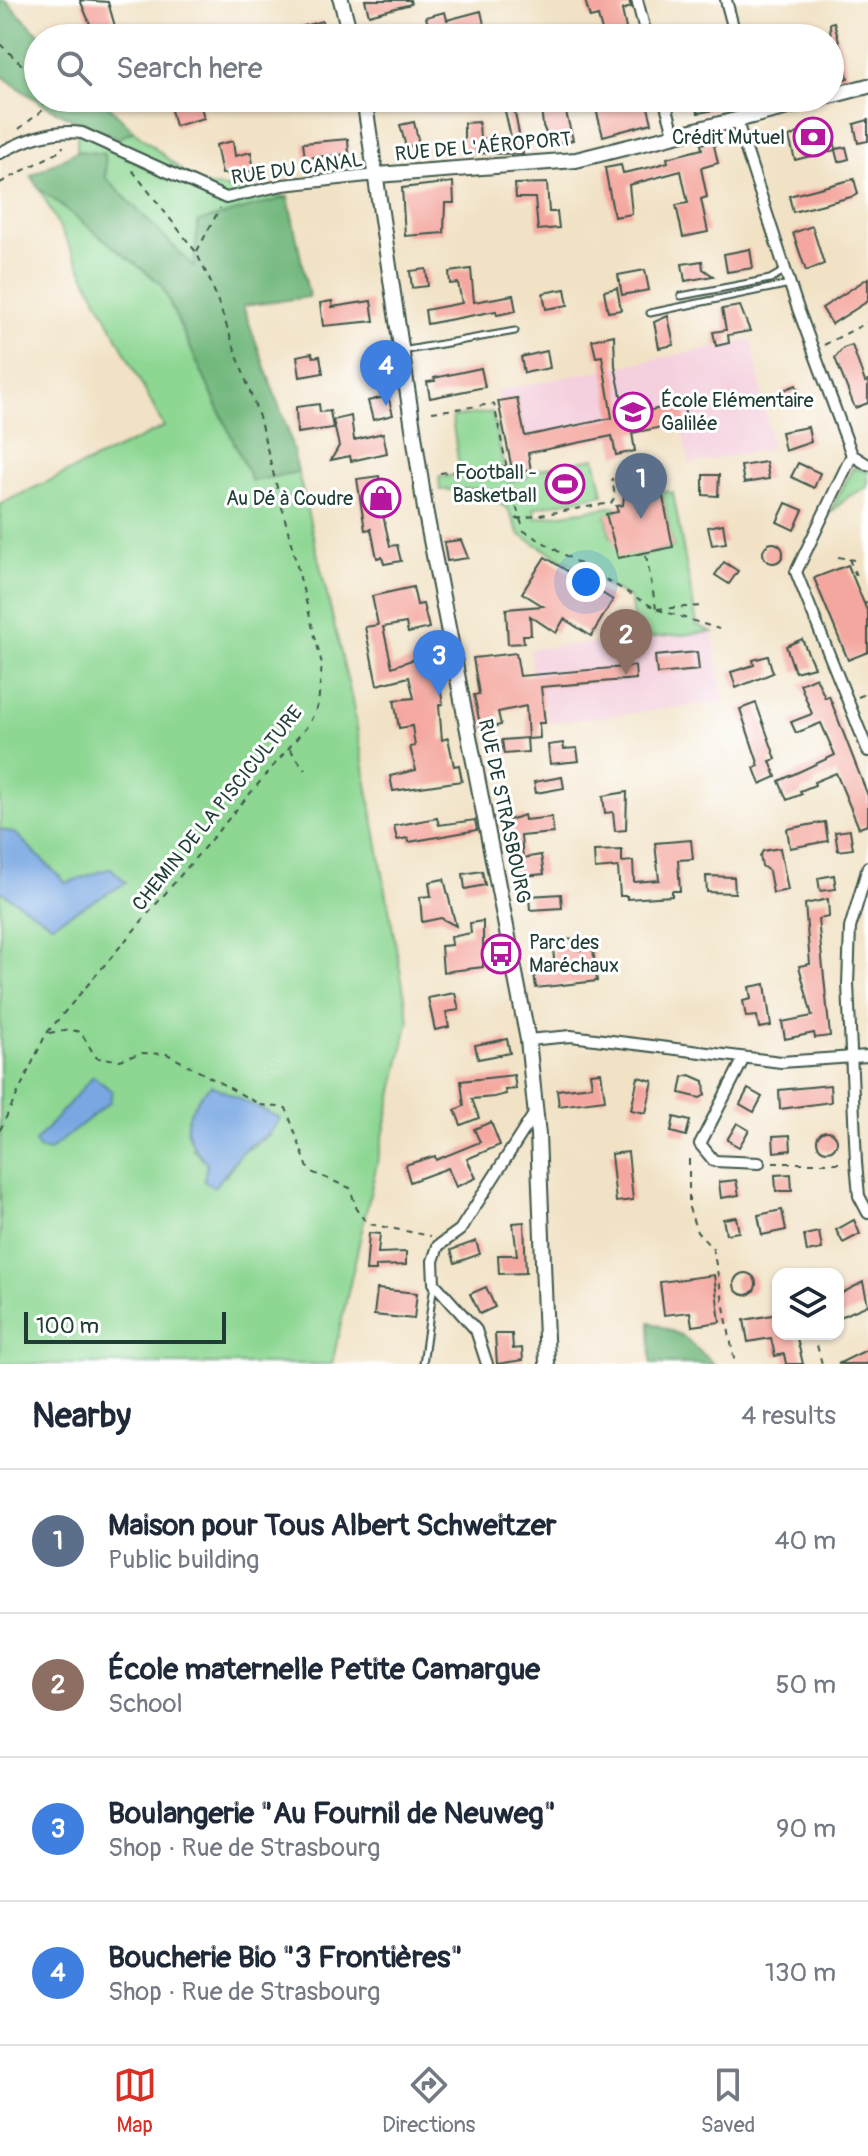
<!DOCTYPE html>
<html lang="en">
<head>
<meta charset="utf-8">
<style>
	:root { --surface:#fff; --page:#f2f2f3; --text:#1f2937; --muted:#747a83; --line:#e0e1e3; --accent:#d93025 }
	body { margin:0; font-family:Pangolin,sans-serif; background:var(--page); color:var(--text) }
	.controls { position:absolute; right:24px; bottom:24px; display:grid; overflow:hidden; border-radius:16px; box-shadow:0 2px 6px #0004 }
	.controls button { width:72px; height:72px; display:grid; place-items:center; padding:0; border:0; border-bottom:2px solid var(--line); background:var(--surface); color:var(--text); font:40px sans-serif }
	.scale { position:absolute; left:24px; bottom:20px; width:202px; box-sizing:border-box; padding-left:8px; border:4px solid #1f3d34; border-top:0; font-size:22px; line-height:28px; white-space:nowrap; color:#1f3d34; -webkit-text-stroke:6px #fff; paint-order:stroke }
	.you { position:absolute; left:586px; top:582px; width:28px; height:28px; margin:-20px; border:6px solid #fff; border-radius:50%; background:#1a73e8; box-shadow:0 0 0 12px #1a73e833 }
	.badge { display:grid; place-items:center; width:52px; height:52px; border-radius:50%; background:var(--accent); color:#fff; font-size:26px; font-weight:700 }
	.pin { position:absolute; translate:-50% -66px; filter:drop-shadow(0 2px 4px #0008) }
	.pin::after { content:''; position:absolute; top:42px; width:28px; height:24px; background:inherit; clip-path:polygon(0 0,100% 0,50% 100%) }
	.list { margin:0; padding:0; list-style:none }
	h2 { display:flex; justify-content:space-between; align-items:center; height:104px; margin:0; padding:0 32px; font-size:34px }
	h2 small { font-size:26px; font-weight:400; color:var(--muted) }
	.list li { display:grid; grid-template-columns:52px 1fr auto; gap:24px; align-items:center; box-sizing:border-box; height:144px; padding:0 32px; border-top:2px solid var(--line) }
	.list b { display:block; font-size:30px; white-space:nowrap }
	.list p { margin:0; font-size:26px; white-space:nowrap; color:var(--muted) }
	.list em { font-size:26px; font-style:normal; color:var(--muted) }
	.icon { flex:none; width:44px; height:44px; fill:none; stroke:currentColor; stroke-width:2; stroke-linecap:round; stroke-linejoin:round }
	.map { position:relative; flex:none; width:868px; height:1364px; overflow:hidden }
	.search { position:absolute; background:var(--surface); box-shadow:0 2px 6px #0004; left:24px; right:24px; top:24px; height:88px; display:flex; align-items:center; gap:20px; box-sizing:border-box; padding:0 28px; border-radius:44px; color:var(--muted); font-size:30px }
	.sheet { height:680px; background:var(--surface) }
	nav { display:flex; justify-content:space-around; align-items:center; box-sizing:border-box; height:112px; border-top:2px solid var(--line); background:var(--surface); font-size:22px; color:var(--muted) }
	nav a { display:grid; justify-items:center; gap:4px }
	nav .on { color:var(--accent) }
	.map>svg:first-child { display:block }
</style>
</head>
<body>
<div class="map">
<svg width="868" height="1364" viewBox="0 0 868 1364">
	<rect width="100%" height="100%" fill="#fff"/>
	<filter id="ink" filterUnits="userSpaceOnUse"><feTurbulence type="fractalNoise" baseFrequency=".0125" numOctaves="2"/><feDisplacementMap in="SourceGraphic" scale="16" xChannelSelector="R" yChannelSelector="G"/><feConvolveMatrix kernelMatrix="1 2 1 2 8 2 1 2 1" color-interpolation-filters="sRGB"/></filter>
	<filter id="wash" filterUnits="userSpaceOnUse"><feTurbulence type="fractalNoise" baseFrequency=".006" numOctaves="4" result="noise"/><feDisplacementMap in="SourceGraphic" scale="32" xChannelSelector="R" yChannelSelector="G"/><feGaussianBlur stdDeviation="1.8" result="paint"/><feColorMatrix in="noise" values="0 0 0 0 0 0 0 0 0 0 0 0 0 0 0 0 0 1.4 0 .05"/><feComposite in="paint" operator="in"/></filter>
	<g filter="url(#wash)">
		<rect width="100%" height="100%" fill="#f1e2c5"/>
		<!-- built -->
		<g fill="#f4cfdd">
			<polygon points="752,340 772,448 690,464 680,424 632,433 635,451 616,455 612,437 529,453 531,470 513,473 496,391"/>
			<polygon points="712,632 724,702 548,723 545,704 534,703 530,649"/>
		</g>
		<!-- green -->
		<g fill="#8dd793" stroke="#568a64" stroke-width="2" fill-rule="evenodd">
			<polygon points="77,124 119,138 134,131 198,184 288,197 198,222 194,268 106,178 105,154 77,151"/>
			<path d="M39,188l122,96 91,197 46,-9 54,228 57,320 -77,344h-332v-860l164,-77zM271,1135l-31,19 -14,22 -22,5 3,-18 -15,-15z"/>
			<polygon points="492,412 507,481 527,478 526,472 595,458 603,494 534,508 536,518 616,506 618,512 606,515 610,536 642,556 673,547 663,497 648,500 647,492 661,490 673,493 697,625 712,632 637,639 630,599 520,535 508,509 476,489 440,490 439,477 460,475 452,417"/>
			<polygon points="853,468 868,471 868,487 849,496 829,514"/>
		</g>
		<!-- forest -->
		<g fill="#72b87d" stroke="#487a58" stroke-width="2">
			<path d="M0,0h5l38,38h-5v60h63l33,33 -15,7c-46,-16 -82,-34 -119,-64z"/>
			<polygon points="77,151 105,154 106,178 194,267 198,222 288,197 309,297 243,306 289,434 298,472 252,481 161,284 39,188 31,176"/>
			<polygon points="650,1322 681,1335 714,1364 651,1364"/>
		</g>
		<!-- water -->
		<g fill="#78a7e2" stroke="#4c728b" stroke-width="2">
			<polygon points="0,829 16,834 66,883 111,868 126,883 52,924 0,891"/>
			<polygon points="93,1076 112,1091 110,1102 49,1151 39,1149 35,1142"/>
			<path d="M211,1085l69,33c-13,24 -20,17 -38,34 -11,11 -16,24 -29,35l-9,-6 3,-18c-29,-30 -25,-50 4,-78z"/>
		</g>
		<g id="blocks">
			<!-- building -->
			<g fill="#f4a79f">
				<polygon points="80,0 108,2 116,30 95,36"/>
				<polygon points="365,0 410,0 411,4 369,15"/>
				<polygon points="585,0 629,0 631,7 622,10 628,38 604,38 598,16 590,18"/>
				<polygon points="481,11 485,29 451,38 431,38 426,17 445,12 447,20"/>
				<polygon points="322,21 326,38 303,38 300,27"/>
				<polygon points="834,22 848,78 833,82 830,23"/>
				<polygon points="502,98 512,98 523,154 464,153 464,123 479,122 480,139 511,137"/>
				<polygon points="593,98 608,98 611,109 646,100 652,123 603,136"/>
				<polygon points="694,98 745,98 746,104 698,113"/>
				<polygon points="199,99 204,118 175,126 170,106"/>
				<polygon points="563,101 573,140 551,145 543,126 541,106"/>
				<polygon points="868,120 868,141 858,143 854,124"/>
				<polygon points="414,122 419,144 406,147 400,125"/>
				<polygon points="814,126 815,130 830,126 836,149 846,147 849,159 838,162 835,150 795,160 789,137"/>
				<polygon points="348,139 349,154 305,158 303,143"/>
				<polygon points="233,141 235,156 251,152 254,171 222,174 216,145"/>
				<polygon points="713,141 718,163 701,168 707,197 701,199 708,232 683,237 676,205 688,203 681,171 629,185 632,214 614,217 605,168 621,165 623,173 651,167 668,162 667,158 702,149 701,144"/>
				<polygon points="854,179 858,194 851,197 793,212 789,196"/>
				<polygon points="453,182 454,203 445,203 444,233 405,236 402,188"/>
				<polygon points="547,183 549,212 557,212 559,228 538,230 535,198 516,198 515,184"/>
				<polygon points="812,226 824,264 806,271 793,233"/>
				<polygon points="750,249 753,268 727,272 724,254"/>
				<polygon points="702,261 703,269 713,276 685,281 682,264"/>
				<polygon points="426,269 428,286 412,288 410,271"/>
				<polygon points="471,269 474,302 513,295 516,311 497,315 496,311 427,324 425,310 462,303 458,283 450,284 449,272"/>
				<polygon points="645,270 649,290 622,295 618,275"/>
				<polygon points="868,278 868,301 832,324 822,308"/>
				<polygon points="617,288 621,310 608,312 604,291"/>
				<polygon points="565,289 568,305 546,309 543,293"/>
				<polygon points="332,301 332,307 371,301 374,321 323,326 320,303"/>
				<polygon points="740,306 750,331 728,335 729,343 716,346 713,332 726,330 722,309"/>
				<polygon points="668,316 674,345 659,348 654,322"/>
				<polygon points="614,335 615,366 625,415 683,404 687,422 632,433 635,451 616,455 612,436 528,453 531,470 513,474 498,401 517,398 525,436 612,418 602,356 596,357 592,340"/>
				<polygon points="852,345 865,382 868,381 868,403 855,408 835,358 843,348"/>
				<polygon points="547,351 550,368 524,373 521,357"/>
				<polygon points="312,353 313,357 320,356 323,373 300,377 297,356"/>
				<polygon points="481,368 485,387 430,398 427,382 435,381 434,378"/>
				<polygon points="796,385 802,400 786,406 781,391"/>
				<polygon points="388,396 393,415 373,420 368,401"/>
				<polygon points="319,404 320,412 330,411 333,428 297,433 296,407"/>
				<polygon points="351,416 354,440 383,433 387,453 351,461 350,456 331,460 339,446 333,420"/>
				<polygon points="808,427 811,442 785,451 781,432"/>
				<polygon points="766,462 769,479 744,483 741,466"/>
				<polygon points="798,463 820,473 814,488 791,477"/>
				<polygon points="703,475 719,475 718,496 703,495"/>
				<polygon points="379,476 383,501 380,502 390,546 397,545 401,561 384,564 382,557 377,558 371,529 365,530 357,479"/>
				<polygon points="640,483 648,500 663,497 673,547 618,558 606,514 618,512 616,506 623,505 625,486"/>
				<polygon points="786,503 803,510 794,530 777,522"/>
				<polygon points="723,524 726,543 712,545 708,527"/>
				<polygon points="461,540 468,558 447,561 444,542"/>
				<circle cx="773" cy="553" r="10"/>
				<polygon points="545,557 613,600 591,636 564,619 556,633 530,616 531,635 523,635 524,643 508,644 506,609 543,606 522,593"/>
				<polygon points="724,562 738,571 729,584 715,575"/>
				<polygon points="848,565 868,613 868,652 848,660 814,578"/>
				<polygon points="413,587 417,605 423,604 429,628 408,633 406,623 383,627 392,667 434,652 443,704 439,705 442,740 448,738 454,766 459,765 462,781 393,791 390,776 416,770 410,747 415,746 412,726 399,728 394,700 414,698 409,677 377,685 365,627 378,625 372,596"/>
				<polygon points="802,639 814,667 795,672 786,646"/>
				<polygon points="697,652 699,670 657,674 655,656"/>
				<polygon points="516,653 520,676 635,666 636,679 541,687 545,723 539,723 540,738 528,739 526,706 498,712 501,725 481,729 474,695 479,694 473,658"/>
				<polygon points="768,656 773,673 736,688 731,672 754,665 753,660"/>
				<polygon points="816,677 825,698 829,696 868,796 868,825 859,828 836,773 814,782 815,785 800,791 802,794 787,800 779,781 835,755 821,723 796,733 791,722 812,714 800,684"/>
				<polygon points="756,703 776,759 770,761 776,777 760,784 754,768 759,766 740,709"/>
				<polygon points="527,738 528,752 504,754 502,740"/>
				<polygon points="563,743 564,749 577,748 579,761 550,764 548,745"/>
				<polygon points="562,777 564,788 536,793 534,782"/>
				<polygon points="627,792 626,830 615,831 613,812 605,813 603,796"/>
				<polygon points="524,815 525,820 552,817 553,833 521,836 523,858 541,855 544,874 513,877 503,822"/>
				<polygon points="437,818 439,825 475,820 477,830 409,842 408,838 397,840 394,826"/>
				<polygon points="825,822 828,841 790,848 787,829"/>
				<polygon points="850,830 853,849 838,851 835,832"/>
				<polygon points="691,840 693,859 678,860 680,891 672,891 672,896 627,899 627,896 620,896 618,867 595,869 594,851 622,850 622,862 633,861 634,882 659,880 655,843"/>
				<polygon points="780,848 788,890 773,893 769,871 762,866 760,856 763,851"/>
				<polygon points="482,871 485,885 465,889 463,874"/>
				<polygon points="834,875 836,889 820,891 818,878"/>
				<polygon points="706,876 734,877 735,893 707,892"/>
				<polygon points="444,879 456,926 441,918 422,922 420,897 431,896 429,882"/>
				<polygon points="561,894 562,908 530,910 529,896"/>
				<polygon points="828,899 829,917 818,919 830,1036 815,1038 814,1033 785,1039 782,1022 812,1016 799,966 810,964 805,904"/>
				<polygon points="483,921 483,967 443,972 441,946 452,945 451,937 471,933 470,923"/>
				<polygon points="578,939 579,950 593,949 597,981 536,988 534,973 555,970 553,948 562,947 561,940"/>
				<polygon points="765,984 771,1026 759,1028 757,1016 746,1017 743,1001 751,999 749,987"/>
				<polygon points="455,993 459,1010 446,1012 449,1027 435,1030 428,998"/>
				<polygon points="507,1039 510,1053 478,1059 475,1045"/>
				<polygon points="601,1072 605,1100 559,1106 557,1090 592,1086 590,1073"/>
				<polygon points="514,1075 516,1089 505,1090 506,1094 494,1097 472,1099 479,1118 461,1125 455,1110 464,1106 461,1081"/>
				<polygon points="690,1075 704,1081 705,1095 700,1098 680,1093 683,1077"/>
				<polygon points="638,1077 653,1081 646,1113 631,1110"/>
				<polygon points="830,1085 831,1102 780,1109 779,1090"/>
				<polygon points="748,1089 762,1097 754,1112 740,1104"/>
				<polygon points="674,1117 690,1121 686,1136 671,1132"/>
				<polygon points="491,1122 500,1145 467,1159 476,1178 456,1187 448,1168 410,1182 405,1165 435,1156 436,1160 480,1142 474,1129"/>
				<polygon points="737,1123 749,1130 739,1147 727,1140"/>
				<circle cx="827" cy="1141" r="10"/>
				<polygon points="790,1135 791,1150 774,1152 773,1136"/>
				<polygon points="628,1152 633,1200 616,1202 611,1154"/>
				<polygon points="791,1174 792,1191 776,1191 775,1175"/>
				<polygon points="736,1180 739,1195 721,1198 719,1182"/>
				<polygon points="782,1210 786,1230 762,1235 758,1215"/>
				<polygon points="736,1217 739,1232 726,1234 723,1219"/>
				<polygon points="854,1220 860,1234 843,1243 836,1230"/>
				<polygon points="524,1222 526,1273 499,1274 498,1255 517,1255 513,1223"/>
				<polygon points="819,1232 822,1249 807,1252 804,1235"/>
				<polygon points="369,1233 380,1234 378,1253 406,1252 406,1265 376,1266 376,1271 366,1271"/>
				<polygon points="476,1241 480,1254 455,1263 451,1250"/>
				<circle cx="745" cy="1284" r="11"/>
				<polygon points="714,1275 720,1322 692,1326 690,1312 664,1315 660,1282"/>
				<polygon points="863,1282 868,1305 838,1318 838,1295"/>
				<polygon points="486,1287 495,1307 480,1314 470,1294"/>
				<polygon points="377,1289 417,1293 414,1319 374,1315"/>
				<polygon points="778,1314 778,1334 796,1334 803,1364 786,1364 784,1354 775,1356 771,1338 748,1342 744,1320"/>
				<polygon points="495,1334 512,1334 513,1349 522,1348 523,1360 497,1364"/>
				<polygon points="868,1349 868,1364 838,1364"/>
			</g>
		</g>
	</g>
	<g filter="url(#ink)">
		<use href="#blocks" fill-opacity="0" stroke="#3e564a" stroke-width="2"/>
		<g fill="none" stroke-linecap="round" stroke-linejoin="round">
			<!-- lane casing -->
			<g stroke="#3e564a" stroke-width="9">
				<g id="lane">
					<polyline points="681,296 770,279 784,271"/>
					<polyline points="650,313 790,284"/>
					<polyline points="402,351 515,331"/>
					<polyline points="423,1364 434,1284"/>
				</g>
			</g>
			<!-- street casing -->
			<g stroke="#3e564a" stroke-width="14">
				<g id="street">
					<polyline points="637,0 647,38"/>
					<polyline points="726,0 736,38"/>
					<polyline points="664,98 675,137"/>
					<polyline points="753,98 758,116"/>
					<polyline points="737,122 797,306 852,455"/>
					<path d="M0,153c26,-14 52,-24 82,-20l144,65 57,-13 94,-10"/>
					<polyline points="852,455 796,572 868,751"/>
					<polyline points="852,455 868,465"/>
					<polyline points="868,867 850,928 848,984 856,1162 859,1196 868,1213"/>
					<polyline points="528,1040 571,1036 781,1062 868,1056"/>
					<polyline points="744,1058 700,1144 714,1161 759,1163"/>
					<polyline points="487,1364 476,1330 434,1283 433,1261 438,1246 460,1230 536,1111"/>
				</g>
			</g>
			<!-- secondary casing -->
			<g stroke="#3e564a" stroke-width="18">
				<g id="secondary">
					<polyline points="341,0 351,38"/>
					<polyline points="830,96 868,86"/>
					<polyline points="364,98 425,509 528,1040 538,1135 547,1364"/>
					<polyline points="377,175 576,160 824,98"/>
				</g>
			</g>
			<!-- path -->
			<g stroke="#3e564a" stroke-width="2" stroke-dasharray="6 6" stroke-linecap="butt">
				<polyline points="0,44 38,80"/>
				<polyline points="19,129 43,110 44,98"/>
				<polyline points="0,183 62,150 63,146"/>
				<polyline points="197,251 220,208"/>
				<polyline points="824,345 868,322"/>
				<polyline points="432,412 494,404 512,493 524,531 656,609 719,629"/>
				<polyline points="440,473 506,466"/>
				<polyline points="512,493 530,491"/>
				<polyline points="516,519 611,503 615,497 612,478"/>
				<polyline points="646,556 656,608"/>
				<polyline points="838,557 854,560"/>
				<polyline points="849,559 857,578 854,579"/>
				<polyline points="864,604 868,602"/>
				<polyline points="657,609 701,606"/>
				<polyline points="858,697 868,693"/>
				<polyline points="290,749 305,770"/>
				<path d="M49,1033c40,-6 27,-3 48,25l23,2 22,-7 25,1 94,51 25,3 23,63 41,17 8,25 11,11 62,12"/>
				<polyline points="0,1130 46,1034 309,724 318,705 322,664 259,417 212,285 196,252 132,170"/>
				<polyline points="689,1159 689,1208 697,1232 713,1249 735,1364"/>
				<polyline points="773,1163 842,1163"/>
				<polyline points="814,1334 822,1364"/>
			</g>
			<!-- lane -->
			<use href="#lane" stroke="#fff" stroke-width="5"/>
			<!-- street -->
			<use href="#street" stroke="#fff" stroke-width="10"/>
			<!-- secondary -->
			<use href="#secondary" stroke="#fff" stroke-width="14"/>
		</g>
	</g>
	<!-- icons -->
	<defs>
		<g id="bank-ring" transform="scale(2)"><circle r="9.5" fill="#fff" stroke="#b5179e" stroke-width="1.5"/><path d="M-6-4H6V4H-6ZM0-2.3a2.3 2.3 0 1 0 0 4.6a2.3 2.3 0 1 0 0-4.6Z" fill="#b5179e"/></g>
		<g id="school-ring" transform="scale(2)"><circle r="9.5" fill="#fff" stroke="#b5179e" stroke-width="1.5"/><path d="M0-5L7-2L0 1L-7-2ZM-4 1L0 2.5L4 1V4Q0 6-4 4Z" fill="#b5179e"/></g>
		<g id="stadium-ring" transform="scale(2)"><circle r="9.5" fill="#fff" stroke="#b5179e" stroke-width="1.5"/><path d="M0-5a6.5 5 0 1 0 0 10a6.5 5 0 1 0 0-10ZM-3.5-1.8h7v3.6h-7Z" fill="#b5179e"/></g>
		<g id="shop-ring" transform="scale(2)"><circle r="9.5" fill="#fff" stroke="#b5179e" stroke-width="1.5"/><path d="M-5-2.5h2.3a2.7 3.5 0 0 1 5.4 0H5L5.5 6h-11ZM-1.5-2.5h3a1.5 2.3 0 0 0-3 0Z" fill="#b5179e"/></g>
		<g id="bus-ring" transform="scale(2)"><circle r="9.5" fill="#fff" stroke="#b5179e" stroke-width="1.5"/><path d="M-5-6H5V4H4V6H2V4H-2V6H-4V4H-5ZM-3.5-4V0h7V-4ZM-3.5 1.2v1.5H-2V1.2ZM2 1.2v1.5H3.5V1.2Z" fill="#b5179e"/></g>
	</defs>
	<g fill-rule="evenodd">
		<use href="#bank-ring" x="813" y="137"/>
		<use href="#school-ring" x="633" y="412"/>
		<use href="#stadium-ring" x="565" y="484"/>
		<use href="#shop-ring" x="381" y="498"/>
		<use href="#bus-ring" x="501" y="954"/>
	</g>
	<g text-anchor="middle" stroke-width="6" stroke-linejoin="round" paint-order="stroke">
		<!-- poi labels -->
		<g font-size="20" fill="#1f3d34" stroke="#fff" text-anchor="end">
			<text x="785" y="144">Crédit Mutuel</text>
			<text x="661" y="407" text-anchor="start">École Elémentaire<tspan x="661" dy="23">Galilée</tspan></text>
			<text x="537" y="479">Football -<tspan x="537" dy="23">Basketball</tspan></text>
			<text x="353" y="505">Au Dé à Coudre</text>
			<text x="529" y="949" text-anchor="start">Parc des<tspan x="529" dy="23">Maréchaux</tspan></text>
		</g>
		<!-- street labels -->
		<g font-size="20" fill="#1f3d34" stroke="#fff">
			<text transform="translate(483 146) rotate(-5)" y="7">RUE DE L'AÉROPORT</text>
			<text transform="translate(297 168) rotate(-8)" y="7">RUE DU CANAL</text>
			<text transform="translate(217 808) rotate(-51)" y="7">CHEMIN DE LA PISCICULTURE</text>
			<text transform="translate(505 811) rotate(78)" y="7">RUE DE STRASBOURG</text>
		</g>
	</g>
</svg>
<div class="controls">
<button><svg class="icon" aria-label="layers" viewBox="0 0 24 24"><path d="M12 4l9 5-9 5-9-5zM3 14l9 5 9-5"/></svg></button>
</div>
<div class="scale">100 m</div>
<div class="you"></div>
<div class="pin badge" style="left:641px;top:519px;background:#5c6f8a">1</div>
<div class="pin badge" style="left:626px;top:675px;background:#8d6e63">2</div>
<div class="pin badge" style="left:439px;top:696px;background:#3f7fe0">3</div>
<div class="pin badge" style="left:386px;top:406px;background:#3f7fe0">4</div>
<div class="search"><svg class="icon" aria-label="search" viewBox="0 0 24 24"><circle cx="10" cy="10" r="6"/><path d="M15 15l6 6"/></svg>Search here</div>
</div>
<section class="sheet">
<h2>Nearby<small>4 results</small></h2>
<ul class="list">
<li><span class="badge" style="background:#5c6f8a">1</span><div><b>Maison pour Tous Albert Schweitzer</b><p>Public building</p></div><em>40 m</em></li>
<li><span class="badge" style="background:#8d6e63">2</span><div><b>École maternelle Petite Camargue</b><p>School</p></div><em>50 m</em></li>
<li><span class="badge" style="background:#3f7fe0">3</span><div><b>Boulangerie &quot;Au Fournil de Neuweg&quot;</b><p>Shop · Rue de Strasbourg</p></div><em>90 m</em></li>
<li><span class="badge" style="background:#3f7fe0">4</span><div><b>Boucherie Bio &quot;3 Frontières&quot;</b><p>Shop · Rue de Strasbourg</p></div><em>130 m</em></li>
</ul>
</section>
<nav>
<a class="on"><svg class="icon" aria-label="map" viewBox="0 0 24 24"><path d="M3 6l6-2 6 2 6-2v14l-6 2-6-2-6 2zM9 4v14M15 6v14"/></svg>Map</a>
<a><svg class="icon" aria-label="directions" viewBox="0 0 24 24"><path d="M12 3l9 9-9 9-9-9zM9 14v-3h6M13 9l2 2-2 2"/></svg>Directions</a>
<a><svg class="icon" aria-label="saved" viewBox="0 0 24 24"><path d="M7 4h10v16l-5-4-5 4z"/></svg>Saved</a>
</nav>
</body>
</html>
